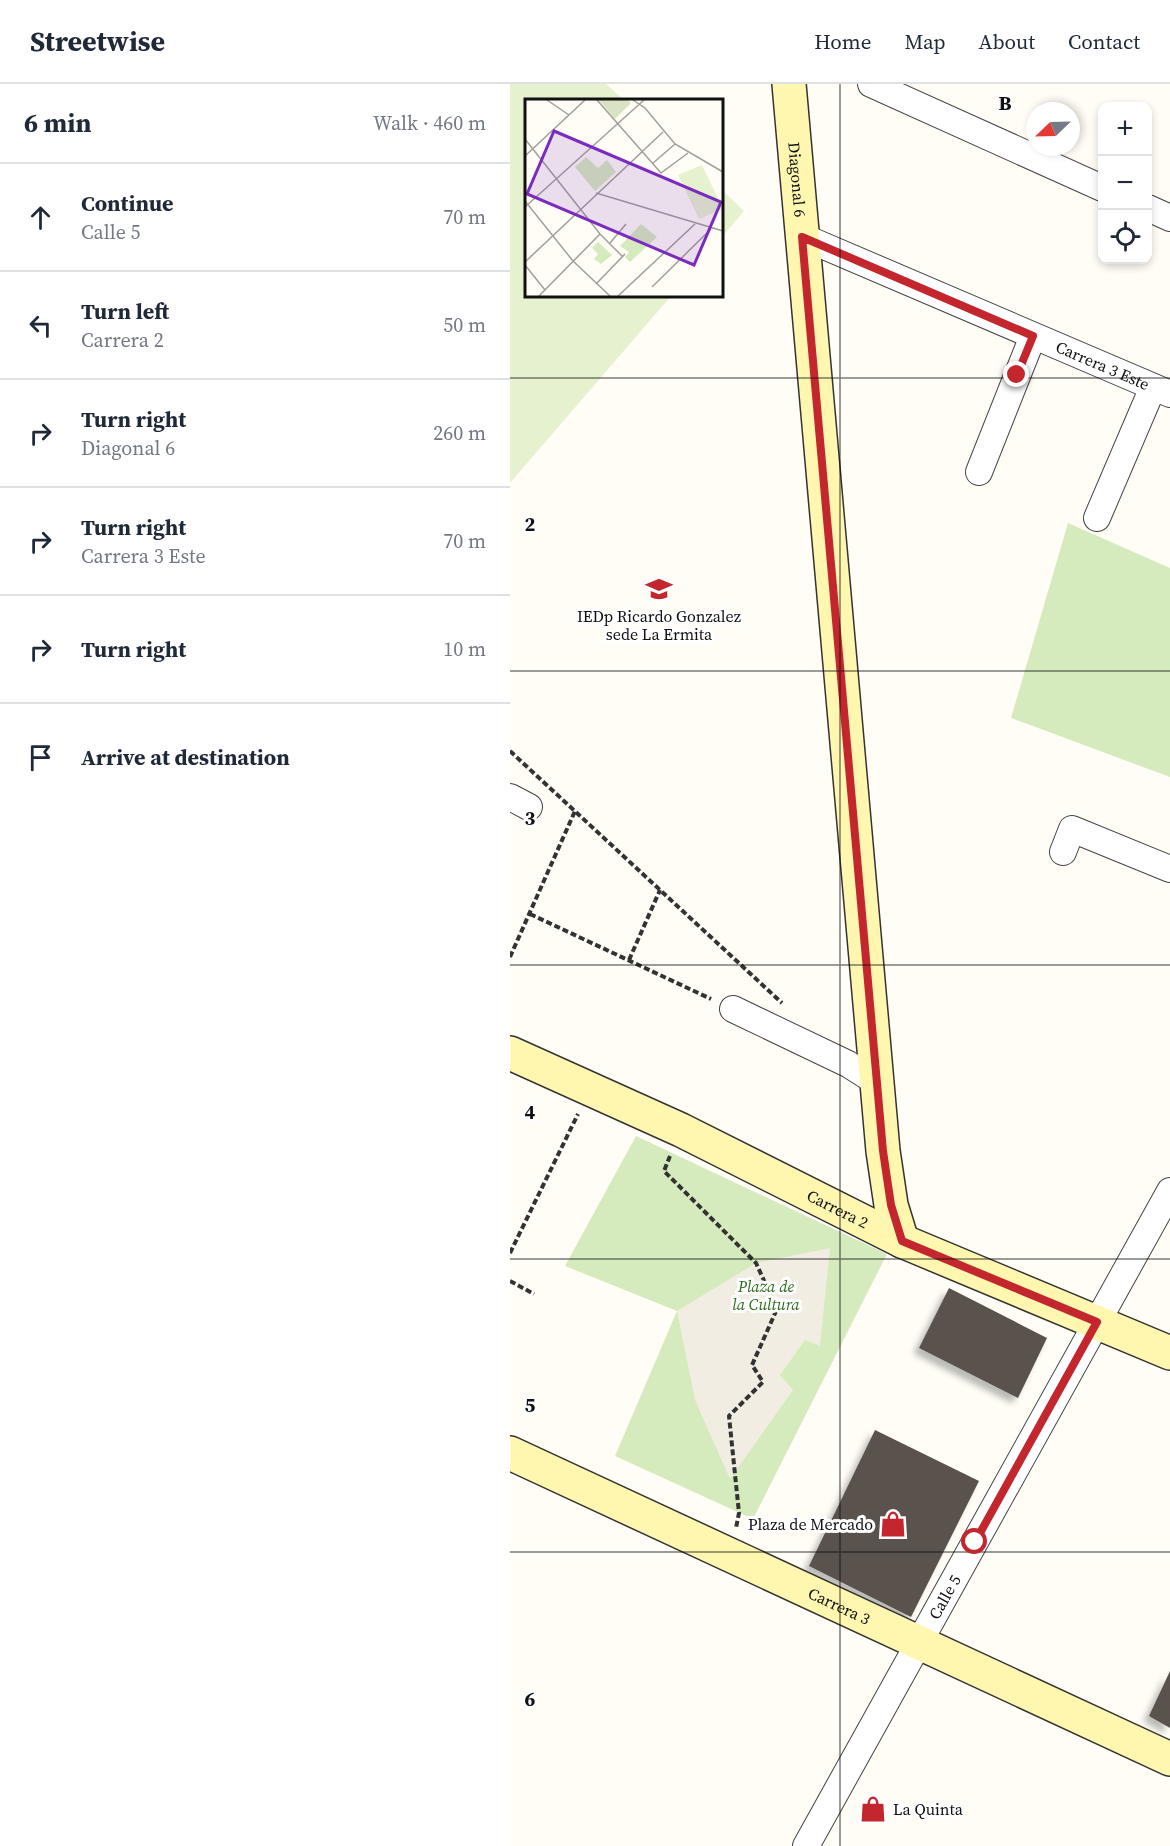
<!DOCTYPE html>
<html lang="en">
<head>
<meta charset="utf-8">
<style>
	:root { --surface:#fff; --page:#f6f6f7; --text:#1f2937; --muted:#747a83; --line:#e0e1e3 }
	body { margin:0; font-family:"Source Serif 4",serif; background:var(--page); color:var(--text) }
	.controls { position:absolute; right:18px; top:18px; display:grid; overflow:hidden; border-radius:12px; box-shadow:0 3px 9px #0003 }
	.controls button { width:54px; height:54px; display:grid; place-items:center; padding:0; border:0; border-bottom:2px solid var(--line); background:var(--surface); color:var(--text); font:30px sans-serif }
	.compass { position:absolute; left:516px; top:18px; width:54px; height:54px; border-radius:50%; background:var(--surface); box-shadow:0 3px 9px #0003; rotate:247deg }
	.stop { position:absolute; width:18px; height:18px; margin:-14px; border:4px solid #c4262e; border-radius:50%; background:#fff }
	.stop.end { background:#c4262e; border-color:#fff; box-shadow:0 2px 6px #0008 }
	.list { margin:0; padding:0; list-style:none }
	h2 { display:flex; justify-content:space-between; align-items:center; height:78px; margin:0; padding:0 24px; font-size:26px }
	h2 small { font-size:20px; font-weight:400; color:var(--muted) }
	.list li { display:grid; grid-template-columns:39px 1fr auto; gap:18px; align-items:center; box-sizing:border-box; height:108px; padding:0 24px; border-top:2px solid var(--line) }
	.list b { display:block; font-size:22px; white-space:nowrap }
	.list p { margin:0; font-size:20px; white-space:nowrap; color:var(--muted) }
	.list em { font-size:20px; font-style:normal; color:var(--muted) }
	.icon { flex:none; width:33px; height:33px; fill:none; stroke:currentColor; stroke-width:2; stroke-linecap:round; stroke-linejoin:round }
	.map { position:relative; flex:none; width:660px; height:1762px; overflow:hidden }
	header { display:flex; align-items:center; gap:36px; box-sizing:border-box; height:84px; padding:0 30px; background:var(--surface); border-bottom:2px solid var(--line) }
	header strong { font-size:28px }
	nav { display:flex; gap:33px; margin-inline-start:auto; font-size:21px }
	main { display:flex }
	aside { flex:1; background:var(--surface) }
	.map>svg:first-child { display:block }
</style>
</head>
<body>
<header>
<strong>Streetwise</strong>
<nav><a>Home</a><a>Map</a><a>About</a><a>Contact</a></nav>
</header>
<main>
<aside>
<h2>6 min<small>Walk · 460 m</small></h2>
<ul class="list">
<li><svg class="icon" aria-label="ahead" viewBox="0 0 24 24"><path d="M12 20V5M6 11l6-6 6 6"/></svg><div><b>Continue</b><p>Calle 5</p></div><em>70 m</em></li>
<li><svg class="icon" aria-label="left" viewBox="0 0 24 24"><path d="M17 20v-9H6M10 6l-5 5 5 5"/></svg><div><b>Turn left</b><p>Carrera 2</p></div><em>50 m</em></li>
<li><svg class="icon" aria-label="right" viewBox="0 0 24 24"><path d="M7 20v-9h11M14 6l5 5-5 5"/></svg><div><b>Turn right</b><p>Diagonal 6</p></div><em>260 m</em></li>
<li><svg class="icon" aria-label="right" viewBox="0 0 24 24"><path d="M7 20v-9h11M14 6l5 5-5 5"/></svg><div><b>Turn right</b><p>Carrera 3 Este</p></div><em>70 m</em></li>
<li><svg class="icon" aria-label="right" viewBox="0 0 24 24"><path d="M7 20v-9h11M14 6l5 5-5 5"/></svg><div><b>Turn right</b></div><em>10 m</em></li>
<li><svg class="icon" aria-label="arrive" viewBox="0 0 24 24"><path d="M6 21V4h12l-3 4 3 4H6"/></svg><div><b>Arrive at destination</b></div></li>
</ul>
</aside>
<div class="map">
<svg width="660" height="1762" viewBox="0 0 660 1762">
	<defs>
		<filter id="shadow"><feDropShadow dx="-5.5" dy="5.5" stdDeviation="3" flood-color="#0004"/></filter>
	</defs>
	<rect width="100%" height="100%" fill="#fffdf5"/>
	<!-- green -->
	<g fill="#d5ebbd">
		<polygon points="558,439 660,484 660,693 501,634"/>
		<polygon points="126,1052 377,1170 243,1435 105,1372 167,1227 55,1182"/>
	</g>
	<!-- pitch -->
	<g fill="#e6f2cf">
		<polygon points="0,0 96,0 114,16 16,16 16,212 161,212 0,399"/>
		<polygon points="212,106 234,127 212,153"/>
	</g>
	<!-- plaza -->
	<polygon fill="#f1ede2" points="320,1164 310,1262 295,1256 270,1291 283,1306 220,1395 185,1316 167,1227 246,1179"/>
	<!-- building -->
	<g fill="#5a524d" filter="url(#shadow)">
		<polygon points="439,1204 537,1254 508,1314 409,1264"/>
		<polygon points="365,1346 469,1397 401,1533 299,1482"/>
		<polygon points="660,1587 660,1644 639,1632"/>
	</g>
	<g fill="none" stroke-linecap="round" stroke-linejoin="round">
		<!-- street casing -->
		<g stroke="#444" stroke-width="28">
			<g id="street">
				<polyline points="361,0 592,104"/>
				<polyline points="638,124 660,134"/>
				<path id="s1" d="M293,153l367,157"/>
				<polyline points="469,388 523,252"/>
				<polyline points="587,434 643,303"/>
				<polyline points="0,713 19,723"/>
				<polyline points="553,768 562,745 660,785"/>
				<polyline points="223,925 338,980 368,999"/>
				<path id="s2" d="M296,1762l364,-655"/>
			</g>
		</g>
		<!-- secondary casing -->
		<g stroke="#333" stroke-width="36">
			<g id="secondary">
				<path id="s3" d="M279,0l94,1067 8,54 11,36"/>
				<path id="s4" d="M0,969l171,77 221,111 268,112"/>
				<path id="s5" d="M0,1369l660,306"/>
			</g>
		</g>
		<!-- path -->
		<g stroke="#333" stroke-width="4" stroke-dasharray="6 3" stroke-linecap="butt">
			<polyline points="0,667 272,919"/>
			<polyline points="20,830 201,915"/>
			<polyline points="0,873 65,727"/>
			<polyline points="119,876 150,806"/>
			<polyline points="160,1072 154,1087 246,1179 267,1225 242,1281 253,1298 219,1332 229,1429 226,1444"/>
			<polyline points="0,1169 68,1030"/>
			<polyline points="0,1197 24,1210"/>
		</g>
		<!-- street -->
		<use href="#street" stroke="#fff" stroke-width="26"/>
		<!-- secondary -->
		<use href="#secondary" stroke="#fff6b0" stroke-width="33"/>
	</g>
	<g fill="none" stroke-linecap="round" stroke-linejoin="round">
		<!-- route -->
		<polyline stroke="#c4262e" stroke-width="8" points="465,1458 587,1238 392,1157 381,1121 373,1067 292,153 523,252 507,291"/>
	</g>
	<!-- grid -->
	<path fill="none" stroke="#111" stroke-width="1.5" stroke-opacity="0.55" d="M330,0v1762M0,294h660M0,587h660M0,881h660M0,1175h660M0,1468h660"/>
	<!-- icons -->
	<defs>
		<g id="school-bare" transform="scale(2.07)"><path d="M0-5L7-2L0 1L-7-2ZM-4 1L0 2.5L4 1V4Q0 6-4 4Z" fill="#c4262e" stroke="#fff" stroke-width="2.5" paint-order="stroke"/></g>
		<g id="shop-bare" transform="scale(2.07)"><path d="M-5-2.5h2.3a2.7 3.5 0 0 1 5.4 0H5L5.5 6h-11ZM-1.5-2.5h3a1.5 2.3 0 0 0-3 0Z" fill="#c4262e" stroke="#fff" stroke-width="2.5" paint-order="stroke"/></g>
	</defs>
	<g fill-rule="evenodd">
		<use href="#school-bare" x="149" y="505"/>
		<use href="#shop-bare" x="383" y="1440"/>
		<use href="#shop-bare" x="363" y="1725"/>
	</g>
	<g text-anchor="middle" stroke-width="6" stroke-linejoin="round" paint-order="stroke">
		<!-- street labels -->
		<g font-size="16" fill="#111" stroke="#fff">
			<text dy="6" stroke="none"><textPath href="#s3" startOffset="96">Diagonal 6</textPath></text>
			<text dy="6" stroke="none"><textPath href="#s1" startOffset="326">Carrera 3 Este</textPath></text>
			<text dy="6" stroke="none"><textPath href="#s4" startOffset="363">Carrera 2</textPath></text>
			<text dy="6" stroke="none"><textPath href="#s2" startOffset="285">Calle 5</textPath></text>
			<text dy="6" stroke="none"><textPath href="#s5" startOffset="363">Carrera 3</textPath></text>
		</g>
		<!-- poi labels -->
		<g font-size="16" fill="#111" stroke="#fff">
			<text x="149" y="538">IEDp Ricardo Gonzalez<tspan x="149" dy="18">sede La Ermita</tspan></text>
			<text x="363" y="1446" text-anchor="end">Plaza de Mercado</text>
			<text x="383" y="1731" text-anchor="start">La Quinta</text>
		</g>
		<!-- park labels -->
		<g font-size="16" font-style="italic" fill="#2f6b1f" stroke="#fff">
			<text x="256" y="1208">Plaza de<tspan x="256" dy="18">la Cultura</tspan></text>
		</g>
	</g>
	<!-- overview -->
	<g transform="translate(15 15)">
		<rect width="198" height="198" fill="#fffdf5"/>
		<path d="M61,58l12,11 9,-8 9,12 -21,19 -20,-24zM116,125l16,13 -27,25 -5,-5 4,-5 -9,-6zM73,143l14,13 -11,9 -7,-5 4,-5 -6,-6z" fill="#d5ebbd"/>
		<path d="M74,1h29l3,3 -16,16z" fill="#d9e3c4"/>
		<path d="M177,66l21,44 -24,10 -21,-44z" fill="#e6f2cf"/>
		<path fill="none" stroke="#a09f9a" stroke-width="1.5" d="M22,1l22,15M72,1l64,73 27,-20M108,1l12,8 30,36 48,28M0,40l75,95 22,22M0,57l60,-56M127,65l23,-20M71,94l127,38M0,102l48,60 37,35M0,108l119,-107M85,144l16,-19M0,163l138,-130M0,166l20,25M71,185l29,-30M127,188l59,-58M14,197l61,-62M93,197l77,-72"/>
		<path fill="#7b2cbf" fill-opacity="0.15" stroke="#7b2cbf" stroke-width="3" d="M29,32l167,71 -27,63 -167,-71z"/>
		<rect width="198" height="198" fill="none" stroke="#111" stroke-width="3"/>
	</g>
	<g font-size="20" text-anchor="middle" font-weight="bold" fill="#111" stroke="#fff" stroke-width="6" stroke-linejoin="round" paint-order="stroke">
		<text x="495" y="26">B</text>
		<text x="20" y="447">2</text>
		<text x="20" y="741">3</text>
		<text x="20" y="1035">4</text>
		<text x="20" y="1328">5</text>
		<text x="20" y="1622">6</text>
	</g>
</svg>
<div class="controls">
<button>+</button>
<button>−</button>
<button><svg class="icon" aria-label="locate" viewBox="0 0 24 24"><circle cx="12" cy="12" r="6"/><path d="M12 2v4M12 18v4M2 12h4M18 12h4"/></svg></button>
</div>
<svg class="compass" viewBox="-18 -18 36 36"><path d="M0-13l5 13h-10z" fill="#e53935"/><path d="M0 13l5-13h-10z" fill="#747a83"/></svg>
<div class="stop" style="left:465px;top:1458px"></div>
<div class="stop end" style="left:507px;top:291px"></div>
</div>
</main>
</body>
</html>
